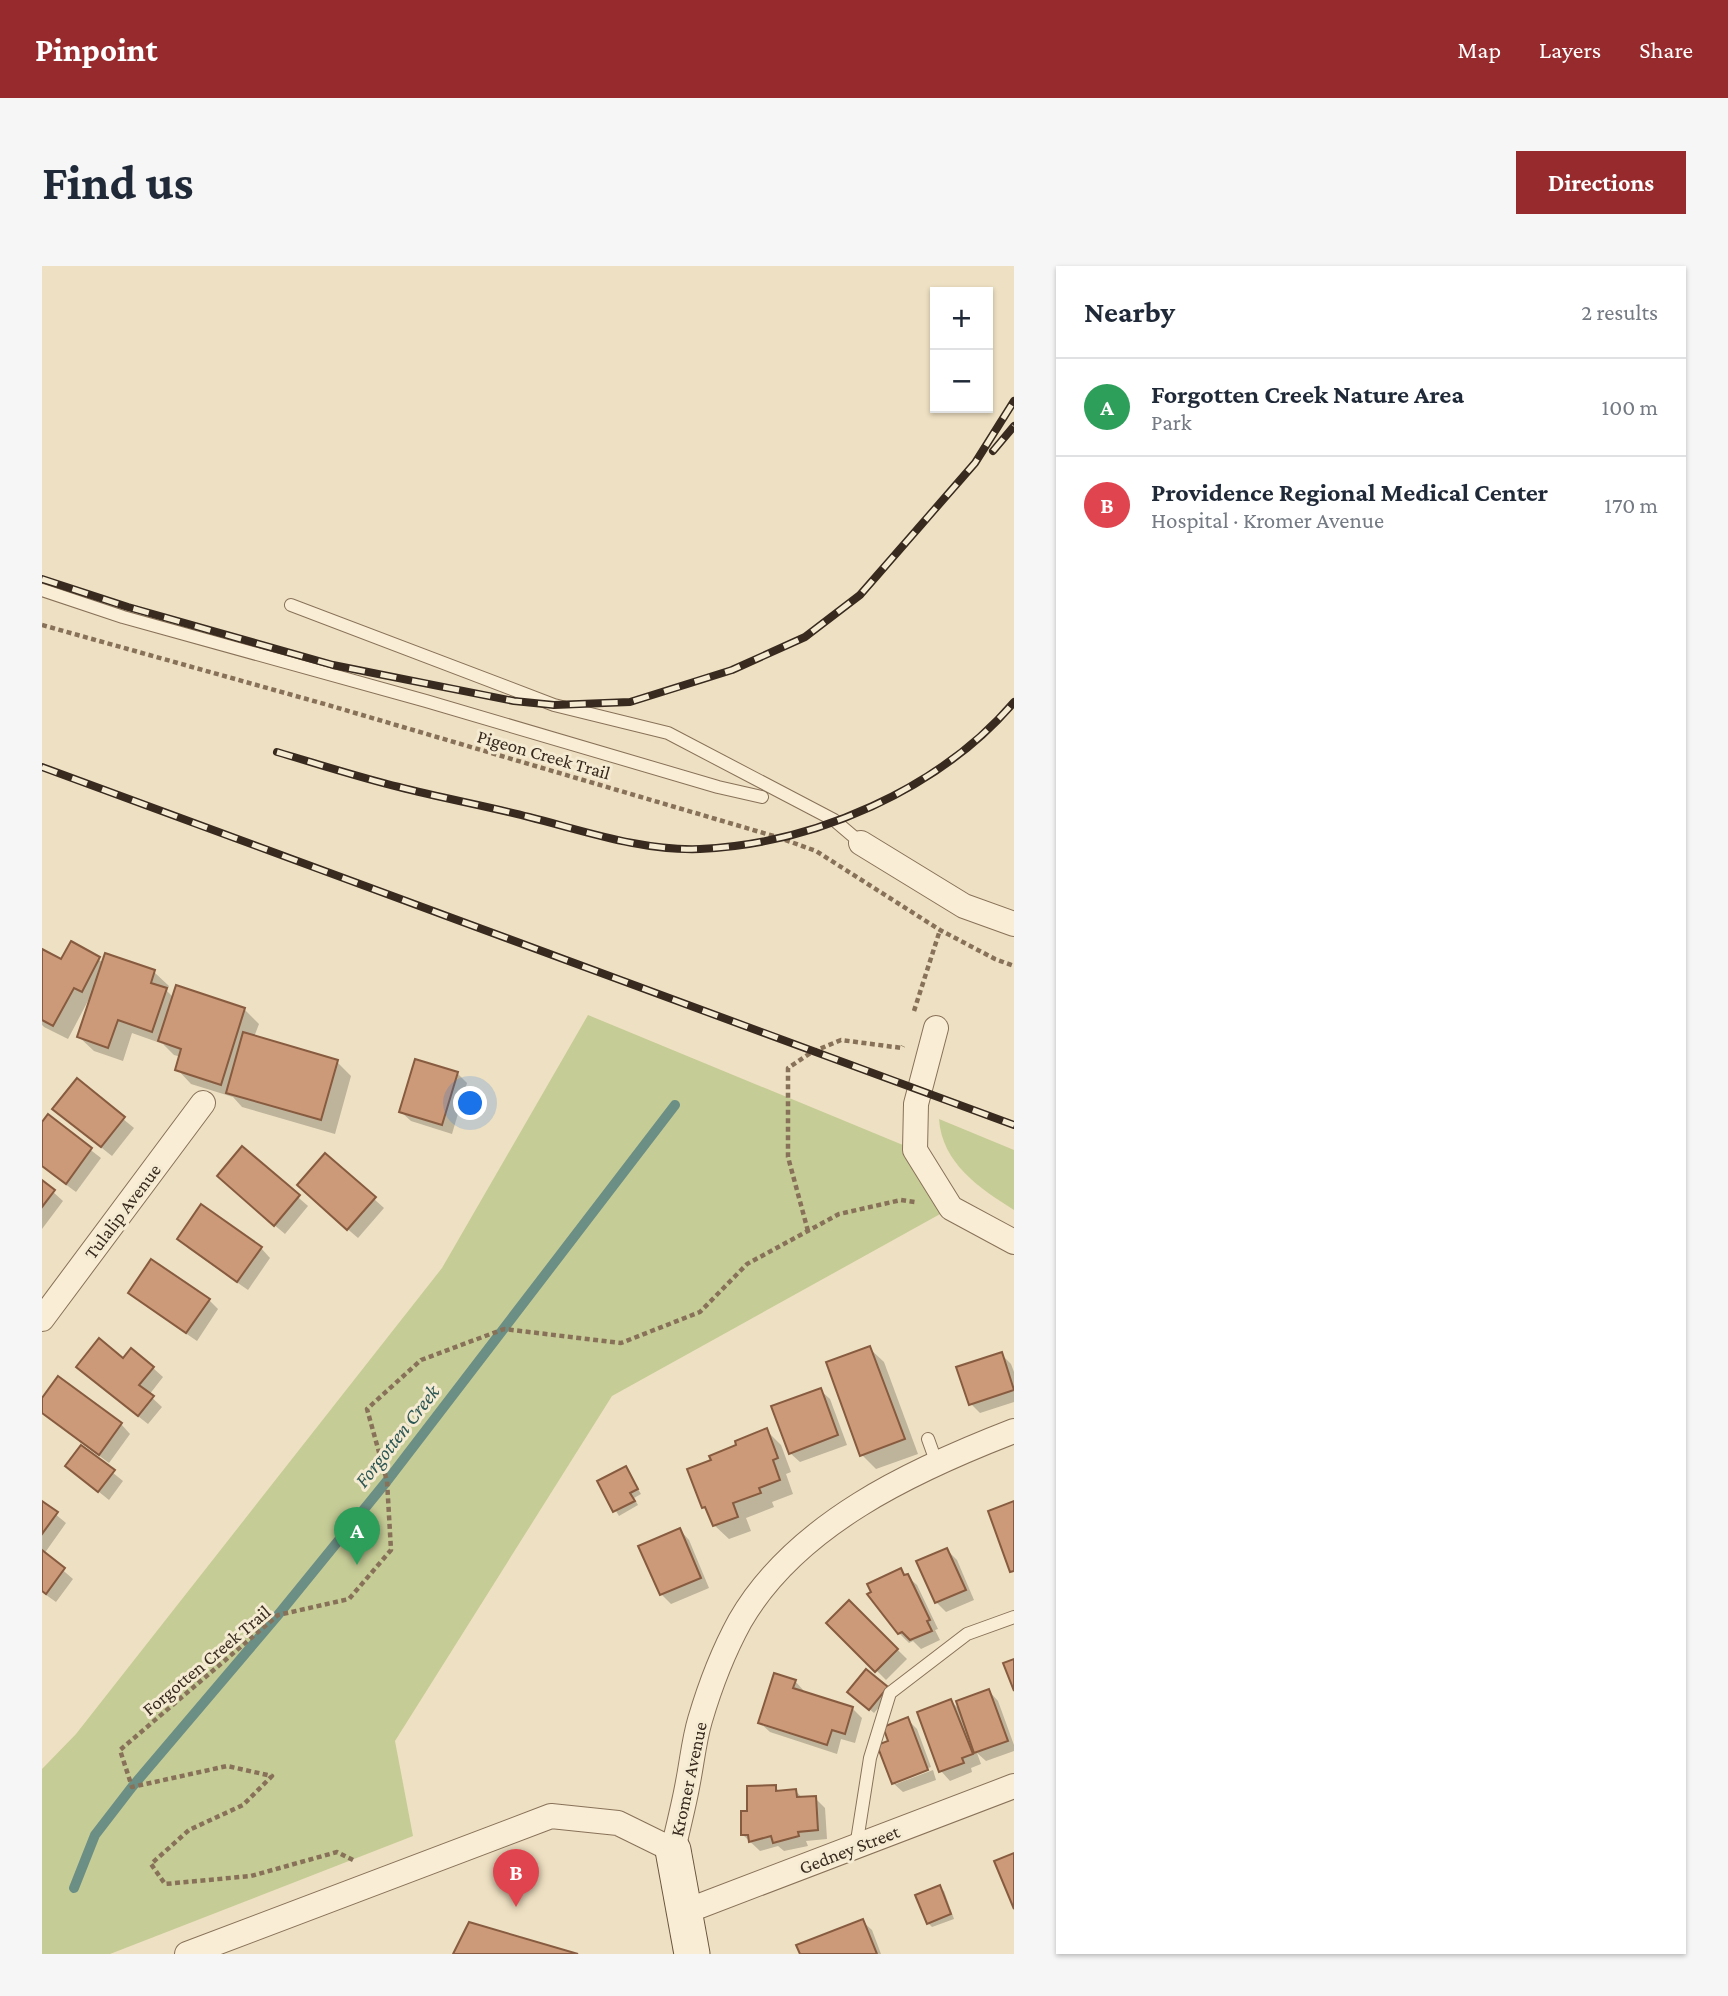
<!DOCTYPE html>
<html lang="en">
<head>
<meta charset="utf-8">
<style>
	:root { --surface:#fff; --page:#f6f6f7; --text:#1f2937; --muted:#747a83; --line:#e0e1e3; --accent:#972a2c }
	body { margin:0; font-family:"Crimson Pro",serif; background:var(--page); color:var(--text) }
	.controls { position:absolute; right:21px; top:21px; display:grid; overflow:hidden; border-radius:0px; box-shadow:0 2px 5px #0004 }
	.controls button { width:63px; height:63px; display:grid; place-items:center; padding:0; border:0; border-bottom:2px solid var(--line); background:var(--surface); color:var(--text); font:35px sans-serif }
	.you { position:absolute; left:429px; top:838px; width:24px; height:24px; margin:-18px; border:5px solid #fff; border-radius:50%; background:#1a73e8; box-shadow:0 0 0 10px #1a73e833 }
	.badge { display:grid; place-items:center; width:46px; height:46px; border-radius:50%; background:var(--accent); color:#fff; font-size:23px; font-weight:700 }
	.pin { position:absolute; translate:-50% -58px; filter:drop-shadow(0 2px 4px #0008) }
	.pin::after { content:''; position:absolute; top:37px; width:24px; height:21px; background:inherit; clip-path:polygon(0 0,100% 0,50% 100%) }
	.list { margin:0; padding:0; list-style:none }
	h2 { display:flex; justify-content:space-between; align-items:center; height:91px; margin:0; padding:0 28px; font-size:30px }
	h2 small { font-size:23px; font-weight:400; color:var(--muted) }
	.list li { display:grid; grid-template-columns:46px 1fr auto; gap:21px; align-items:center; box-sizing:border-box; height:98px; padding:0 28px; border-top:2px solid var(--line) }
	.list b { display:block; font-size:26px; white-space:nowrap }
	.list p { margin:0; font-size:23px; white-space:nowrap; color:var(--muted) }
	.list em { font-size:23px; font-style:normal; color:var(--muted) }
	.map { position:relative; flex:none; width:972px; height:1688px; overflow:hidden; border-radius:0px }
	header { display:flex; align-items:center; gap:42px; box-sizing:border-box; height:98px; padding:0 35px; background:var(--accent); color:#fff }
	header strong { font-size:33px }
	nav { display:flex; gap:38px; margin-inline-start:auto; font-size:24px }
	.intro { display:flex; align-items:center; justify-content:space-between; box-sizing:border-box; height:168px; padding:0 42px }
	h1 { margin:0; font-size:49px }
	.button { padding:18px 32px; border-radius:0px; background:var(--accent); color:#fff; font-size:24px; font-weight:700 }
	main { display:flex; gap:42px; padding:0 42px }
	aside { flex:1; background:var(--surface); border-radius:0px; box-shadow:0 2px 5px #0004 }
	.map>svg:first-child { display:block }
</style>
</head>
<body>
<header>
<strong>Pinpoint</strong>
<nav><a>Map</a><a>Layers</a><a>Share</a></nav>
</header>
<div class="intro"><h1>Find us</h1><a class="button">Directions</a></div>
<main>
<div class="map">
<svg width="972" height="1688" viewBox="0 0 972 1688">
	<rect width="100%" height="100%" fill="#eee0c2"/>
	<!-- green -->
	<g fill="#c6cc96">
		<polygon points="546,749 873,884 909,942 570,1130 353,1475 371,1570 68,1688 0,1688 0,1503 34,1468 400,1002"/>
		<path d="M897,853l75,31v60c-35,-22 -72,-47 -75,-91z"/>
	</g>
	<!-- shadow -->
	<g fill="#0003">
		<polygon points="30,678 62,697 112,706 127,720 125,725 131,731 202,743 217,758 212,771 295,796 309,810 293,868 200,841 191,831 149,818 135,803 139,791 132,789 121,778 90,767 81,795 52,785 37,771 48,731 26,773 2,761 0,759 0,684 20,695"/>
		<polygon points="415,807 425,817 410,868 369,855 359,846"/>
		<polygon points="35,815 92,862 70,890 22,852"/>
		<polygon points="6,851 59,892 34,926 0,901 0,859"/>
		<polygon points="201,883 266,940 243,968 186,920"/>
		<polygon points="283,889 342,942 316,972 266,929"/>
		<polygon points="0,916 21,935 0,963"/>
		<polygon points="137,973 219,982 228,992 206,1024 147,983"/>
		<polygon points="88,1027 167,1034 176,1043 155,1075 98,1036"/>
		<polygon points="827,1082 842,1096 876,1188 834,1203 820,1189"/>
		<polygon points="959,1088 969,1098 972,1106 972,1136 938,1147 929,1138"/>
		<polygon points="82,1094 111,1102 121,1111 107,1129 120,1141 106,1158 46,1111"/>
		<polygon points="778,1124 788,1133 805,1179 758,1196 748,1187"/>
		<polygon points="0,1135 79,1158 88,1168 67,1197 5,1151 0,1146"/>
		<polygon points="725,1165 739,1179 749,1206 744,1208 751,1228 730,1236 732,1241 704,1252 709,1265 687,1273 672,1259 667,1246 662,1241 671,1195"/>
		<polygon points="39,1181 81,1215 67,1234 25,1200"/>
		<polygon points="583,1202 599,1228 592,1232 596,1239 577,1250 557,1216"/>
		<polygon points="0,1237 24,1257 2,1288 31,1313 14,1336 0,1326"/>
		<polygon points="638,1264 647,1274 667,1322 629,1338 619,1328"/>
		<polygon points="905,1284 915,1294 932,1334 904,1346 894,1336"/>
		<polygon points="858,1304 875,1319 896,1363 893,1364 898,1374 879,1383 871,1375 867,1377 857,1367 832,1326"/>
		<polygon points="807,1336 865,1393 844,1414 787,1357"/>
		<polygon points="753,1415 762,1425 762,1427 811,1443 820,1452 813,1477 799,1473 795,1488 728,1466 718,1457"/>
		<polygon points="845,1423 849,1427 832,1447 812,1430"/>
		<polygon points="947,1425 956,1435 972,1479 972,1485 944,1495 935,1487 939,1498 929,1502 930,1506 908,1515 899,1505 909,1435 919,1445"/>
		<polygon points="865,1453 875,1463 889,1501 854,1514 854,1518 891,1504 894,1514 861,1526 851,1517 848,1476"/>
		<polygon points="733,1521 738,1526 754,1525 761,1533 773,1532 783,1542 785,1573 764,1575 766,1580 742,1585 736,1580 718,1585 701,1569 707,1547"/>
		<polygon points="897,1621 902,1625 912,1653 890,1661 886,1657"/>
		<polygon points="820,1655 830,1664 839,1688 760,1688 757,1680"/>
	</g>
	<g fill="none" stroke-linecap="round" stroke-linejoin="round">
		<!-- stream -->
		<polyline stroke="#6c8f85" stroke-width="10" points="32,1622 53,1569 90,1521 236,1349 345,1215 633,839"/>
	</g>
	<!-- building -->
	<g fill="#cc9a78" stroke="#875b3f" stroke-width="2">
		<polygon points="29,675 58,691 40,726 32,722 11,760 0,754 0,683 19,693"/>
		<polygon points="63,687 113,704 109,717 125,722 110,766 76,754 66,782 35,771"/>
		<polygon points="134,719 203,742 179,819 133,804 139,783 116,775"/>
		<polygon points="201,766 296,794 279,854 184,827"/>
		<polygon points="373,793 416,806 400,859 357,846"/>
		<polygon points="35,812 83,851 59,881 10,843"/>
		<polygon points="6,848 50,882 24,918 0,900 0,856"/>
		<polygon points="200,880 258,929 232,960 175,910"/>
		<polygon points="283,887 334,931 305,964 255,919"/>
		<polygon points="0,914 13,924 0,941"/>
		<polygon points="159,938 220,981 195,1016 135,973"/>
		<polygon points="109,993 168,1033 144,1067 86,1027"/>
		<polygon points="57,1072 81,1092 89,1082 112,1101 97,1119 112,1130 96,1150 34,1101"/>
		<polygon points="828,1080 863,1173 818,1190 784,1096"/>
		<polygon points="960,1086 972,1124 927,1139 914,1101"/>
		<polygon points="16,1110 80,1157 57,1189 0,1147 0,1132"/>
		<polygon points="779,1122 796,1169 747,1188 729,1140"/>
		<polygon points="725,1162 736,1192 731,1194 738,1214 717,1222 719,1227 691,1237 696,1251 671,1260 663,1241 660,1242 645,1203 669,1194 667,1190 694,1179 693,1175"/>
		<polygon points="39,1179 73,1204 56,1226 23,1200"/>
		<polygon points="584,1200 596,1223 588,1227 593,1235 571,1246 555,1215"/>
		<polygon points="0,1235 16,1246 0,1268"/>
		<polygon points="972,1235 972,1305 968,1306 946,1245"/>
		<polygon points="638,1262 659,1312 618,1329 596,1280"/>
		<polygon points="905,1282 924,1324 893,1337 874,1295"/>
		<polygon points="0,1284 23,1302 4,1328 0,1325"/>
		<polygon points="859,1302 862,1309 866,1308 888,1354 885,1355 890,1365 868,1374 860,1366 856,1368 825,1328 829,1326 825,1318"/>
		<polygon points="807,1334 856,1383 833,1406 784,1357"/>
		<polygon points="972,1393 972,1425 961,1397"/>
		<polygon points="824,1403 846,1421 827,1444 805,1426"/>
		<polygon points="732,1407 754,1414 751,1422 811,1441 803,1468 790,1464 785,1479 716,1457"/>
		<polygon points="947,1423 966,1475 932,1487 914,1435"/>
		<polygon points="909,1433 931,1488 920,1492 922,1497 897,1506 875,1446"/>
		<polygon points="866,1451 886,1504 850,1518 835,1479 846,1475 841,1461"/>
		<polygon points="734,1519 734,1525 754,1523 755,1531 774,1530 776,1564 756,1566 757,1570 731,1577 729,1570 707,1576 706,1569 699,1569 699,1545 705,1545 705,1520"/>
		<polygon points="972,1587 972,1643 952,1595"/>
		<polygon points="898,1619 909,1648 885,1658 873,1629"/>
		<polygon points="821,1653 835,1688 758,1688 754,1679"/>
		<polygon points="427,1656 536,1688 411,1688"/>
	</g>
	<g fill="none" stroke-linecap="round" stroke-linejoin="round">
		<!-- lane casing -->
		<g stroke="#887159" stroke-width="14">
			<g id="lane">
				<polyline points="0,324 81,351 384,435 676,521 720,531"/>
				<polyline points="249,339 512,439 626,467 792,554 819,577"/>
				<polyline points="886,1173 895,1198"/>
				<polyline points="814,1581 828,1492 848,1427 925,1368 972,1351"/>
			</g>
		</g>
		<!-- street casing -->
		<g stroke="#887159" stroke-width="26">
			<g id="street">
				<polyline points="819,577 922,640 972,658"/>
				<polyline points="894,762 874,838 873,884 909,942 972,976"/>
				<polyline points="0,1053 161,837"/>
				<polyline points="642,1646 972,1520"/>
				<path d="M145,1688l364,-138 67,7 55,27c5,-23 11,-45 15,-68 4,-20 6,-42 12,-62 10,-34 23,-68 40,-99 56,-97 173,-151 274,-190"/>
			</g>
		</g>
		<!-- secondary casing -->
		<g stroke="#69533d" stroke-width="37">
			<polyline id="secondary" points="631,1584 650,1688"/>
		</g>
		<!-- path -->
		<g stroke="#887159" stroke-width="4.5" stroke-dasharray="5 3.5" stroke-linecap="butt">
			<polyline points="0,359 286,439 735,571 774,585 898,664 953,693 972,700"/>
			<polyline points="872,745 898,664"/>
			<polyline points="766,965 746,891 746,802 770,786 799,774 860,782 861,780"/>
			<polyline points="311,1594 295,1586 209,1610 123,1618 109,1598 147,1564 201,1539 230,1510 185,1500 90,1521 78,1484 236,1349 307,1333 349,1284 345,1215 325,1143 379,1094 462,1063 579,1077 658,1046 705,998 797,948 859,934 873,936"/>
		</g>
		<!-- lane -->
		<use href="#lane" stroke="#f9eed5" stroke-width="12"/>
		<!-- street -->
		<use href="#street" stroke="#f9eed5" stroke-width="24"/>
		<!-- secondary -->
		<use href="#secondary" stroke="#f9eed5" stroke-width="35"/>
		<!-- rail casing -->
		<g stroke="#382a1e" stroke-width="8">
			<g id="rail">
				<polyline points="951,185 972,160"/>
				<polyline points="0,313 86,341 291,399 472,435 512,439 588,436 690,404 763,371 818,329 933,197 972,135"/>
				<path d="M235,486c41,12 81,25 122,35 43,11 87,19 130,30 56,14 112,34 171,32 114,-5 240,-60 314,-147"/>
				<polyline points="0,501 972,859"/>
			</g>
		</g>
		<!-- rail -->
		<use href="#rail" stroke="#f5ebd2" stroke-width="5" stroke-dasharray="16" stroke-linecap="butt"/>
	</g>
	<g text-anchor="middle" stroke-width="6" stroke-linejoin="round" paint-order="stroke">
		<!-- street labels -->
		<g font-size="19" fill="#382a1e" stroke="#f5ebd2">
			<text transform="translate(502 488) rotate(16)" y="7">Pigeon Creek Trail</text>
			<text transform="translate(80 945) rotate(-53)" y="7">Tulalip Avenue</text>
			<text transform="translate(164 1394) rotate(-40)" y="7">Forgotten Creek Trail</text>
			<text transform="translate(646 1513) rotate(-78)" y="7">Kromer Avenue</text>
			<text transform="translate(807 1583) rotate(-21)" y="7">Gedney Street</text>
		</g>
		<!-- water labels -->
		<g font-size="21" font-style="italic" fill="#2d5754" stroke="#f5ebd2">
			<text transform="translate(355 1170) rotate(-52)" y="7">Forgotten Creek</text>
		</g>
	</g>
</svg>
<div class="controls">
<button>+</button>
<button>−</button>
</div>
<div class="you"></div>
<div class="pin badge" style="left:315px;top:1299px;background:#2e9e5b">A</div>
<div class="pin badge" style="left:474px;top:1641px;background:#e0444e">B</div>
</div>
<aside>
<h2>Nearby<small>2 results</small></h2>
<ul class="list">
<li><span class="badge" style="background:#2e9e5b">A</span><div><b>Forgotten Creek Nature Area</b><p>Park</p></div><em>100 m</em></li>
<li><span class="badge" style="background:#e0444e">B</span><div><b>Providence Regional Medical Center</b><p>Hospital · Kromer Avenue</p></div><em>170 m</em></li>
</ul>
</aside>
</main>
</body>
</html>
